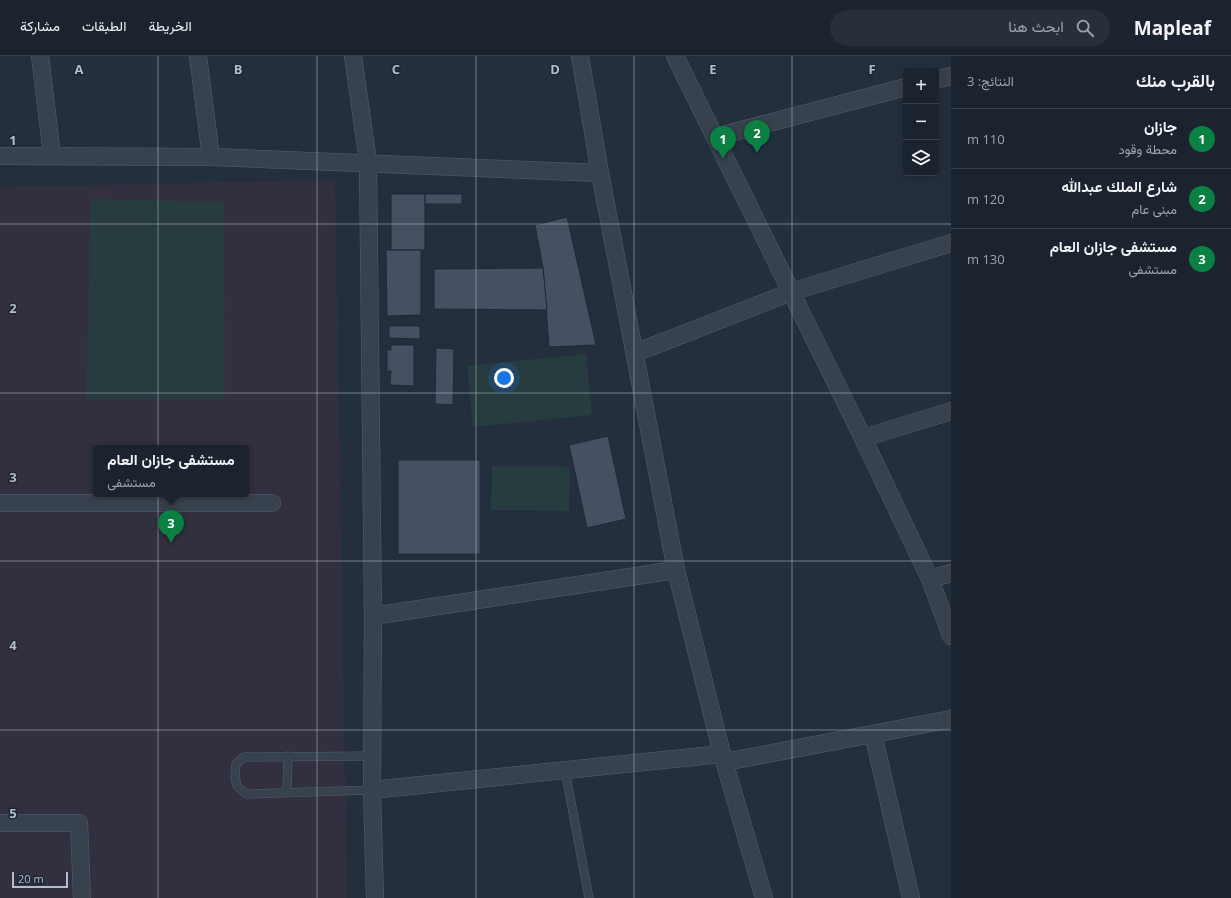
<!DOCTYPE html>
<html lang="ar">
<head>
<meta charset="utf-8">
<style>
	:root { --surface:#1b232e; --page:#282f3a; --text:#f1f3f6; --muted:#a0a4aa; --line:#39404a; --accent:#0b8043 }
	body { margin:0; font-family:"Open Sans",Vazirmatn,sans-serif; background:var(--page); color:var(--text); direction:rtl }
	.controls { position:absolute; right:12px; top:12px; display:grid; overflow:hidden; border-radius:4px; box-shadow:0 2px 10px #0003 }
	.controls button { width:36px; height:36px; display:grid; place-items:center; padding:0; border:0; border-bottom:1px solid var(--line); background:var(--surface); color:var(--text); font:20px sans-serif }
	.scale { position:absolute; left:12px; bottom:10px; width:56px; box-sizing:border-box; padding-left:4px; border:2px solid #b4bcc9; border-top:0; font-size:11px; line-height:14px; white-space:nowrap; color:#b4bcc9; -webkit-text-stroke:3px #1d2633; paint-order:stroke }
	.you { position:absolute; left:504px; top:322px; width:14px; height:14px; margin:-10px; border:3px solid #fff; border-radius:50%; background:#1a73e8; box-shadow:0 0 0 6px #1a73e833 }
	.badge { display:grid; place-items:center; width:26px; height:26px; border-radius:50%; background:var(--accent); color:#fff; font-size:13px; font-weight:700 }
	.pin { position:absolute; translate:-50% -33px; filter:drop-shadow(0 1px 2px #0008) }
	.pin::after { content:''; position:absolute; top:21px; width:14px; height:12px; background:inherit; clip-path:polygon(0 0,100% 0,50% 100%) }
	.popup { position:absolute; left:93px; top:389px; width:156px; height:52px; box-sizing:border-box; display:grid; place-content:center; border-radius:4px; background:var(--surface); filter:drop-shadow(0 1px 3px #0005); font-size:13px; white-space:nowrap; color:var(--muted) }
	.popup b { font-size:15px; color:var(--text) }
	.popup::after { content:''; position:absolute; left:50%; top:100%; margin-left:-8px; border:8px solid transparent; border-top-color:var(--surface) }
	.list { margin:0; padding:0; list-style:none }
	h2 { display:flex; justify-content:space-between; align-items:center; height:52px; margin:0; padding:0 16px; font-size:17px }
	h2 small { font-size:13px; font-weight:400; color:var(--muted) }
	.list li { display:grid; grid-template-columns:26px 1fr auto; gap:12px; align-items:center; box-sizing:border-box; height:60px; padding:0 16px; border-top:1px solid var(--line) }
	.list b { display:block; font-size:15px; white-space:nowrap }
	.list p { margin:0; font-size:13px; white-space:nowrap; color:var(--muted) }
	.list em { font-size:13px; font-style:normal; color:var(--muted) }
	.icon { flex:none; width:22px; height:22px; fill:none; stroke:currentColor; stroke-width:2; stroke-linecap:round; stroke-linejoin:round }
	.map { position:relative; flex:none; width:951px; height:842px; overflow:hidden; direction:ltr }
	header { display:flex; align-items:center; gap:24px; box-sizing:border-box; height:56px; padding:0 20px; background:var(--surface); border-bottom:1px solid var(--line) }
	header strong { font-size:19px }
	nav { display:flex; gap:22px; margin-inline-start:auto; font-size:14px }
	.search { width:280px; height:36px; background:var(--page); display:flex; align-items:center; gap:10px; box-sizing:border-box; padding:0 14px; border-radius:22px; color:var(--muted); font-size:15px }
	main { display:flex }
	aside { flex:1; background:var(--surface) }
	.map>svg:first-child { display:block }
</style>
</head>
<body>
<header>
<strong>Mapleaf</strong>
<div class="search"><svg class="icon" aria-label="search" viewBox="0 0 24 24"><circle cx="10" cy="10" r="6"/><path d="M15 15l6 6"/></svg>ابحث هنا</div>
<nav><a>الخريطة</a><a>الطبقات</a><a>مشاركة</a></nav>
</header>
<main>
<aside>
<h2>بالقرب منك<small>النتائج: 3</small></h2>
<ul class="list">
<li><span class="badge">1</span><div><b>جازان</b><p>محطة وقود</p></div><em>110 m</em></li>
<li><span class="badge">2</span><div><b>شارع الملك عبدالله</b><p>مبنى عام</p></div><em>120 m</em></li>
<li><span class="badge">3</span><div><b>مستشفى جازان العام</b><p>مستشفى</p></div><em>130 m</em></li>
</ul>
</aside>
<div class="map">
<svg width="951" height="842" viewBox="0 0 951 842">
	<rect width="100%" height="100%" fill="#242f3e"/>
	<!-- medical -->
	<path fill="#32303f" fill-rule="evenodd" d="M335,124l12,718h-347v-711zM96,392h150v46h-150z"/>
	<!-- green -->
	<g fill="#263c3f">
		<polygon points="91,143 224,146 225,343 86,343"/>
		<polygon points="586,298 592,359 473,371 467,310"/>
		<polygon points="492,410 570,411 569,455 491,454"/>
	</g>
	<!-- building -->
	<g fill="#455162" stroke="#1f2835">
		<rect x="391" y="138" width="34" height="56"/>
		<rect x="425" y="138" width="37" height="10"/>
		<polygon points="567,161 596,289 549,291 543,212 535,169"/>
		<polygon points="386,194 421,194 421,259 387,260"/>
		<polygon points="543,212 547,254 434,253 434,213"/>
		<polygon points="389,270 420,270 420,283 389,282"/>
		<polygon points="391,289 414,289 414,330 390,329 391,315 387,315 387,294 391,294"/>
		<polygon points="436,292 454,293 453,349 435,348"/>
		<polygon points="608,380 626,463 587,472 569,389"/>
		<rect x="398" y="404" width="82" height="94"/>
	</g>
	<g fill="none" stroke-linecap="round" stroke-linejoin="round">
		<!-- service casing -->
		<g stroke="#565f6c" stroke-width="9">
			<g id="service">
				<polyline points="565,714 589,842"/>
				<polyline points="372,734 246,738 237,730 235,721 236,708 244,701 372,700"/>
				<polyline points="287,736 288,700"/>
			</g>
		</g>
		<!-- minor casing -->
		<g stroke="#565f6c" stroke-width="18">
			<g id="minor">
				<polyline points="40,0 52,99"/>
				<polyline points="198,0 211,101"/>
				<polyline points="353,0 368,106 373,560 372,734 375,842"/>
				<polyline points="580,0 600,117 676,514 722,698 764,842"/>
				<polyline points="675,0 863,382 930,523 951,580"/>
				<polyline points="936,24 951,20"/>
				<polyline points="715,81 906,31"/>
				<polyline points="0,100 211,101 600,117"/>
				<polyline points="635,297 791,236 951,187"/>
				<polyline points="863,382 951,355"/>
				<polyline points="0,447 272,447"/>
				<polyline points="930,523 951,517"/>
				<polyline points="373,560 676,514"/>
				<polyline points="873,678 911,842"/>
				<polyline points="725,706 951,663"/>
				<polyline points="372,734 722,698"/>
				<polyline points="0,767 79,767 82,842"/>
			</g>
		</g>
		<!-- service -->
		<use href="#service" stroke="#38414e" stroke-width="8"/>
		<!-- minor -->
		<use href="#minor" stroke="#38414e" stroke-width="17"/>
	</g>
	<!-- grid -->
	<path fill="none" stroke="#b4bcc9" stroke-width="1" stroke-opacity="0.55" d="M158,0v842M317,0v842M476,0v842M634,0v842M792,0v842M0,168h951M0,337h951M0,505h951M0,674h951"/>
	<g font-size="13" text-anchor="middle" font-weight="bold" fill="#b4bcc9" stroke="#1d2633" stroke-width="3" stroke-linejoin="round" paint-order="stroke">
		<text x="79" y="18">A</text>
		<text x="238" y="18">B</text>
		<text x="396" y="18">C</text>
		<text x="555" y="18">D</text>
		<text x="713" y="18">E</text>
		<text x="872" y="18">F</text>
		<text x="13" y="89">1</text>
		<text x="13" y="257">2</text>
		<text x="13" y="426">3</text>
		<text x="13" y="594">4</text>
		<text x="13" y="762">5</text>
	</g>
</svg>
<div class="controls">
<button>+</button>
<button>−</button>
<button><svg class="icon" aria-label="layers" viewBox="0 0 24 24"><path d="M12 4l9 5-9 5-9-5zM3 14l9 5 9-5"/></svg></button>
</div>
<div class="scale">20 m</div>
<div class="you"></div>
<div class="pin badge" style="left:723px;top:103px">1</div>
<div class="pin badge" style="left:757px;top:97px">2</div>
<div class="pin badge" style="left:171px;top:487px">3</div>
<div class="popup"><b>مستشفى جازان العام</b>مستشفى</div>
</div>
</main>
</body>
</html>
